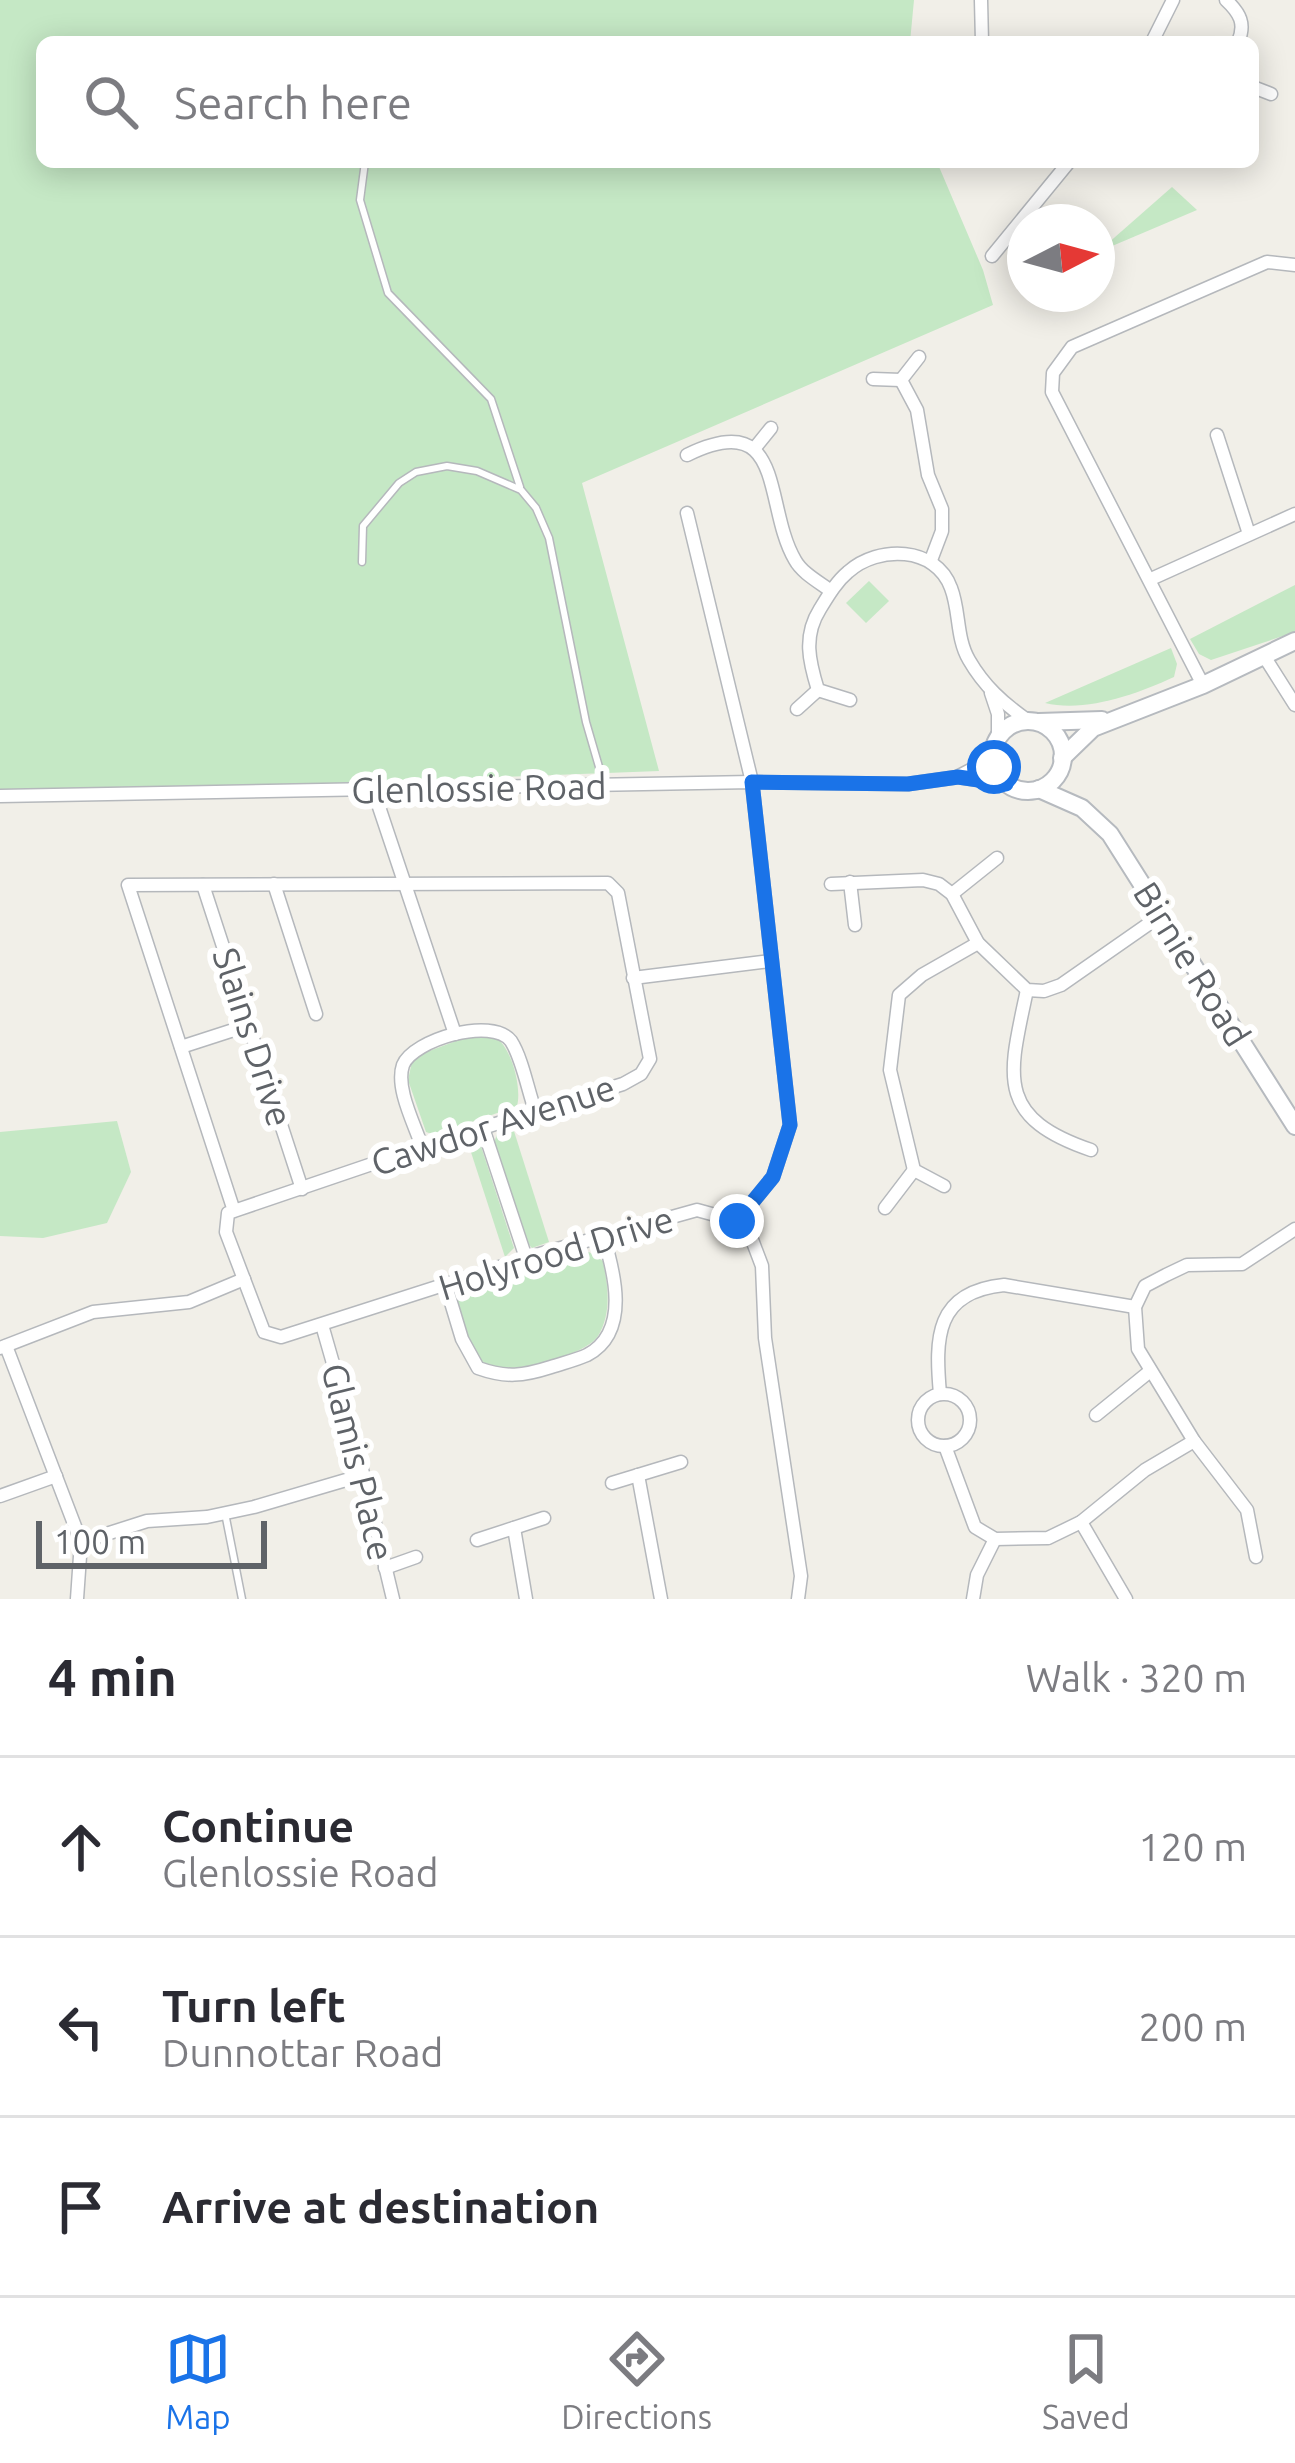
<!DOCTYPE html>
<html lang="en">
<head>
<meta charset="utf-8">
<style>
	:root { --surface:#fff; --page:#f7f7f7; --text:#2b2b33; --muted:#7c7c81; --line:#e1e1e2; --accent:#1a73e8 }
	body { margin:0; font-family:Ubuntu,sans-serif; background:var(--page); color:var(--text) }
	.compass { position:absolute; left:1007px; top:204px; width:108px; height:108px; border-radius:50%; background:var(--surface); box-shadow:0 6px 30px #0003; rotate:84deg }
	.scale { position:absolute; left:36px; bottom:30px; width:231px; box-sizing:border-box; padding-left:12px; border:6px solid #5f6368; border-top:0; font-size:33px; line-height:42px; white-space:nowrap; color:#5f6368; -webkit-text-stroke:9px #fff; paint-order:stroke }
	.stop { position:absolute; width:36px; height:36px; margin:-27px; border:9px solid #1a73e8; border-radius:50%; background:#fff }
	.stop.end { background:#1a73e8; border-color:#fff; box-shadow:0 3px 12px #0008 }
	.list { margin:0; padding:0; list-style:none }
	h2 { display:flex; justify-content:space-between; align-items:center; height:156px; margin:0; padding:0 48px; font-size:51px }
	h2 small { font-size:39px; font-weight:400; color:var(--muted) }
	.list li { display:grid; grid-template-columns:78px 1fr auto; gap:36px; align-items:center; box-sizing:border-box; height:180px; padding:0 48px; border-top:3px solid var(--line) }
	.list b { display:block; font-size:45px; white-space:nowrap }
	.list p { margin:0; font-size:39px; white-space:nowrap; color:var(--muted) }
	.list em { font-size:39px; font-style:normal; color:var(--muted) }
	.icon { flex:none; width:66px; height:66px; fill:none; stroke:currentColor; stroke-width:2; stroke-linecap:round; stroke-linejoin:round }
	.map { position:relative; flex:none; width:1295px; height:1599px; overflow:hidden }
	.search { position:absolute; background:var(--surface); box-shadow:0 6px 30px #0003; left:36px; right:36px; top:36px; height:132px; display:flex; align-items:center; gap:30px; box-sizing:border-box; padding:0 42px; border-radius:18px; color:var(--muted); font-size:45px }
	.sheet { height:696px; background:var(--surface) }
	nav { display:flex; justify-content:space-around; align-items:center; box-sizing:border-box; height:168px; border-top:3px solid var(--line); background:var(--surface); font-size:33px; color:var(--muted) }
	nav a { display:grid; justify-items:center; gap:6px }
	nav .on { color:var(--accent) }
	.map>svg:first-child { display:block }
</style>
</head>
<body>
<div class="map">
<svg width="1295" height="1599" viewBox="0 0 1295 1599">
	<rect width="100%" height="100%" fill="#f1efe8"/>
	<!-- green -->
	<g fill="#c5e8c5">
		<polygon points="0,0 914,0 910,42 42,42 42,162 937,162 983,270 993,305 582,483 659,771 0,796"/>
		<polygon points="1172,187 1197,210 1098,252"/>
		<polygon points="869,581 889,601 866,623 846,603"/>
		<polygon points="1295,585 1295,632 1211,660 1199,654 1190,639"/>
		<path d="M1171,648l6,16 -3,13c-37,17 -89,36 -129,26z"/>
		<path d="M475,1034c8,1 14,0 21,4 16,10 26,51 21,68l-82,29 -9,-3 -18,-52 5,-23z"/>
		<polygon points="117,1121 131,1172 107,1223 43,1238 0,1236 0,1132"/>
		<polygon points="513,1128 549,1242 532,1248 525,1241 494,1143 497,1134"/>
		<polygon points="475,1141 480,1143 514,1248 505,1257 468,1143"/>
		<path d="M589,1252l14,9c5,25 9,52 -5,75 -13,20 -95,43 -115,26 -16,-14 -20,-41 -26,-61l13,-11z"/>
	</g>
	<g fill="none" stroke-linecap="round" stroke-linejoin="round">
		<!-- lane casing -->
		<g stroke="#b5b8bc" stroke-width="9">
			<g id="lane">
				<polyline points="365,162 360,200 388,293 491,399 520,487"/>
				<polyline points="362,562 363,526 399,483 416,472 447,466 477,471 521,490 536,508 549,538 586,722 604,784"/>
				<polyline points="225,1513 242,1599"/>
			</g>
		</g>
		<!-- street casing -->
		<g stroke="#b5b8bc" stroke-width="15">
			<g id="street">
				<polyline points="981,0 982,42"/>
				<path d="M1226,0c14,13 20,24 12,42"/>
				<polyline points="1152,42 1173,0"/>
				<polyline points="1253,87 1271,94"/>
				<polyline points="992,256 1069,162"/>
				<polyline points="919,357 901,380 917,410 928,475 942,509 942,531 931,560"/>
				<polyline points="873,379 901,380"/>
				<polyline points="1217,435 1249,534"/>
				<polyline points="754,449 771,428"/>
				<path d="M687,455c100,-49 76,51 108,105 7,13 24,22 36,31"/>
				<polyline points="687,513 752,782 790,1125 773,1177 737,1221"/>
				<polyline points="1151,579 1295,514"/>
				<polyline points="1264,656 1295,705"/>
				<polyline points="1203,685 1052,392 1053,373 1072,347 1267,262 1295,265"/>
				<polyline points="991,693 998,714 998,736"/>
				<path d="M850,700l-32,-10c-9,-29 -15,-54 2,-81 8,-13 16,-27 28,-37 30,-27 88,-26 103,16 9,23 5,50 18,72 15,26 34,43 58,60"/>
				<polyline points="797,709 818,690"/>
				<polyline points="959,776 978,766 994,746"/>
				<polyline points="373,789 455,1034"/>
				<polyline points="0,796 752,782 908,784 958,777 1006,784"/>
				<polyline points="850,882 855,925"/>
				<polyline points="274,884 316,1014"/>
				<polyline points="831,884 923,880 939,884 952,894 978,943 1027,990 1044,991 1061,985 1160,916"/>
				<polyline points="203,885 302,1189"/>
				<polyline points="952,894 997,858"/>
				<polyline points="633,978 770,961"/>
				<path d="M1027,990c-18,85 -33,127 64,160"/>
				<polyline points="181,1047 249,1025"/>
				<polyline points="483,1128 526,1258"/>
				<path d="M422,1147c-7,-22 -27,-59 -19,-82 10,-25 89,-49 108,-24 12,19 17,51 25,72"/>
				<polyline points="944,1186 914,1170 890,1070 899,995 922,975 978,943"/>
				<polyline points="885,1208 914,1170"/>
				<polyline points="234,1211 128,885 608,883 618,893 650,1059 641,1074 623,1084 422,1147 228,1213 226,1232 264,1332 281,1337 543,1253 697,1210 737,1221 751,1237 762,1266 765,1338 801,1576 798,1599"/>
				<path d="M446,1286l16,53 16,29c28,10 45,8 73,-1 12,-4 25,-7 36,-12 44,-23 27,-84 16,-120"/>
				<polyline points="322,1325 355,1440 393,1599"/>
				<polyline points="6,1346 81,1542 77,1599"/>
				<polyline points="0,1348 93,1312 189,1302 244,1279"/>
				<circle cx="944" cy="1420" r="26"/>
				<path d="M940,1394c-5,-56 -5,-102 64,-109l131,22"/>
				<polyline points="1096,1415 1149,1372"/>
				<polyline points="945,1446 975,1527 995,1539 1048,1538 1081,1522 1145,1470 1194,1441"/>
				<polyline points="638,1475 661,1599"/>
				<polyline points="612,1483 681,1462"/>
				<polyline points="0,1496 56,1476"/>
				<polyline points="1081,1522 1126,1599"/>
				<polyline points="514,1528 526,1599"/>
				<polyline points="477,1540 544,1518"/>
				<polyline points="81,1542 147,1521 207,1517 254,1507 363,1475"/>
				<polyline points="1256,1557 1247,1510 1194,1441 1138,1349 1135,1307 1145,1286 1166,1275 1187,1265 1242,1264 1295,1229"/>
				<polyline points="385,1568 416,1557"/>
				<polyline points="973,1599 977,1575 995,1539"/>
			</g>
		</g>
		<!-- secondary casing -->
		<g stroke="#b6babf" stroke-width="20">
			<g id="secondary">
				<circle cx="1028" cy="756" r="35"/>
				<polyline points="1039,722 1102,720"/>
				<polyline points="1062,758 1093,728 1203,685 1295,641"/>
				<polyline points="1039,789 1082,808 1110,834 1295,1126"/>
			</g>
		</g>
		<!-- lane -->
		<use href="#lane" stroke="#fff" stroke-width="6"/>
		<!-- street -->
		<use href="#street" stroke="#fff" stroke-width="12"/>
		<!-- secondary -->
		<use href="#secondary" stroke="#fff" stroke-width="16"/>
	</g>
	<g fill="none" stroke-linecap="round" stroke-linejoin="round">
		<!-- route -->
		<polyline stroke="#1a73e8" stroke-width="15" points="737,1221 773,1177 790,1125 752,782 908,784 958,777 1006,784 994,767"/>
	</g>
	<g text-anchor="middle" stroke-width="12" stroke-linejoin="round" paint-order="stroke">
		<!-- street labels -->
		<g font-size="36" fill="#5f6368" stroke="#fff">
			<text transform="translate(479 788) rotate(-1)" y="13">Glenlossie Road</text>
			<text transform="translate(1192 964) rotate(58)" y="13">Birnie Road</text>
			<text transform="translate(253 1037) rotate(72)" y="13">Slains Drive</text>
			<text transform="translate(493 1125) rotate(-18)" y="13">Cawdor Avenue</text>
			<text transform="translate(556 1253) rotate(-17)" y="13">Holyrood Drive</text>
			<text transform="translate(358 1462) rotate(76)" y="13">Glamis Place</text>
		</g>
	</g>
</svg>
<svg class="compass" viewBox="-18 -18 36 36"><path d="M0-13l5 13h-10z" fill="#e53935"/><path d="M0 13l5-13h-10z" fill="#7c7c81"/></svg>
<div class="scale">100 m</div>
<div class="stop" style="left:994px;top:767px"></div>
<div class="stop end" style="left:737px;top:1221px"></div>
<div class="search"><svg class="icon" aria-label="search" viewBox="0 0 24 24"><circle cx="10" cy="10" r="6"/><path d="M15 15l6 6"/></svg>Search here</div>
</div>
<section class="sheet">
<h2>4 min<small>Walk · 320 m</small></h2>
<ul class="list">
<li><svg class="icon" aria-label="ahead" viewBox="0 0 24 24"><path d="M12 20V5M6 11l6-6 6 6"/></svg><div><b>Continue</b><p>Glenlossie Road</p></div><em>120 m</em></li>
<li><svg class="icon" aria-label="left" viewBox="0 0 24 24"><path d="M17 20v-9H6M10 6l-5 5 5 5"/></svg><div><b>Turn left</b><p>Dunnottar Road</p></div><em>200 m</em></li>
<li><svg class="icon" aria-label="arrive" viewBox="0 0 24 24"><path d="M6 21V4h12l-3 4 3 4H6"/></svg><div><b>Arrive at destination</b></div></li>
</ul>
</section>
<nav>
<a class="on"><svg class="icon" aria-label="map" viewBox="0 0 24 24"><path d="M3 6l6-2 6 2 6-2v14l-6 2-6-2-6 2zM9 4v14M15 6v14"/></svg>Map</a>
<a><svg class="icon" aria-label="directions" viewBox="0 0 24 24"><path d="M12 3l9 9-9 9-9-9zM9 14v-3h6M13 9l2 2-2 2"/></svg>Directions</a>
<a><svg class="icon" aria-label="saved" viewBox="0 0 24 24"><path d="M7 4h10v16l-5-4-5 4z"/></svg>Saved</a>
</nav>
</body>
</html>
